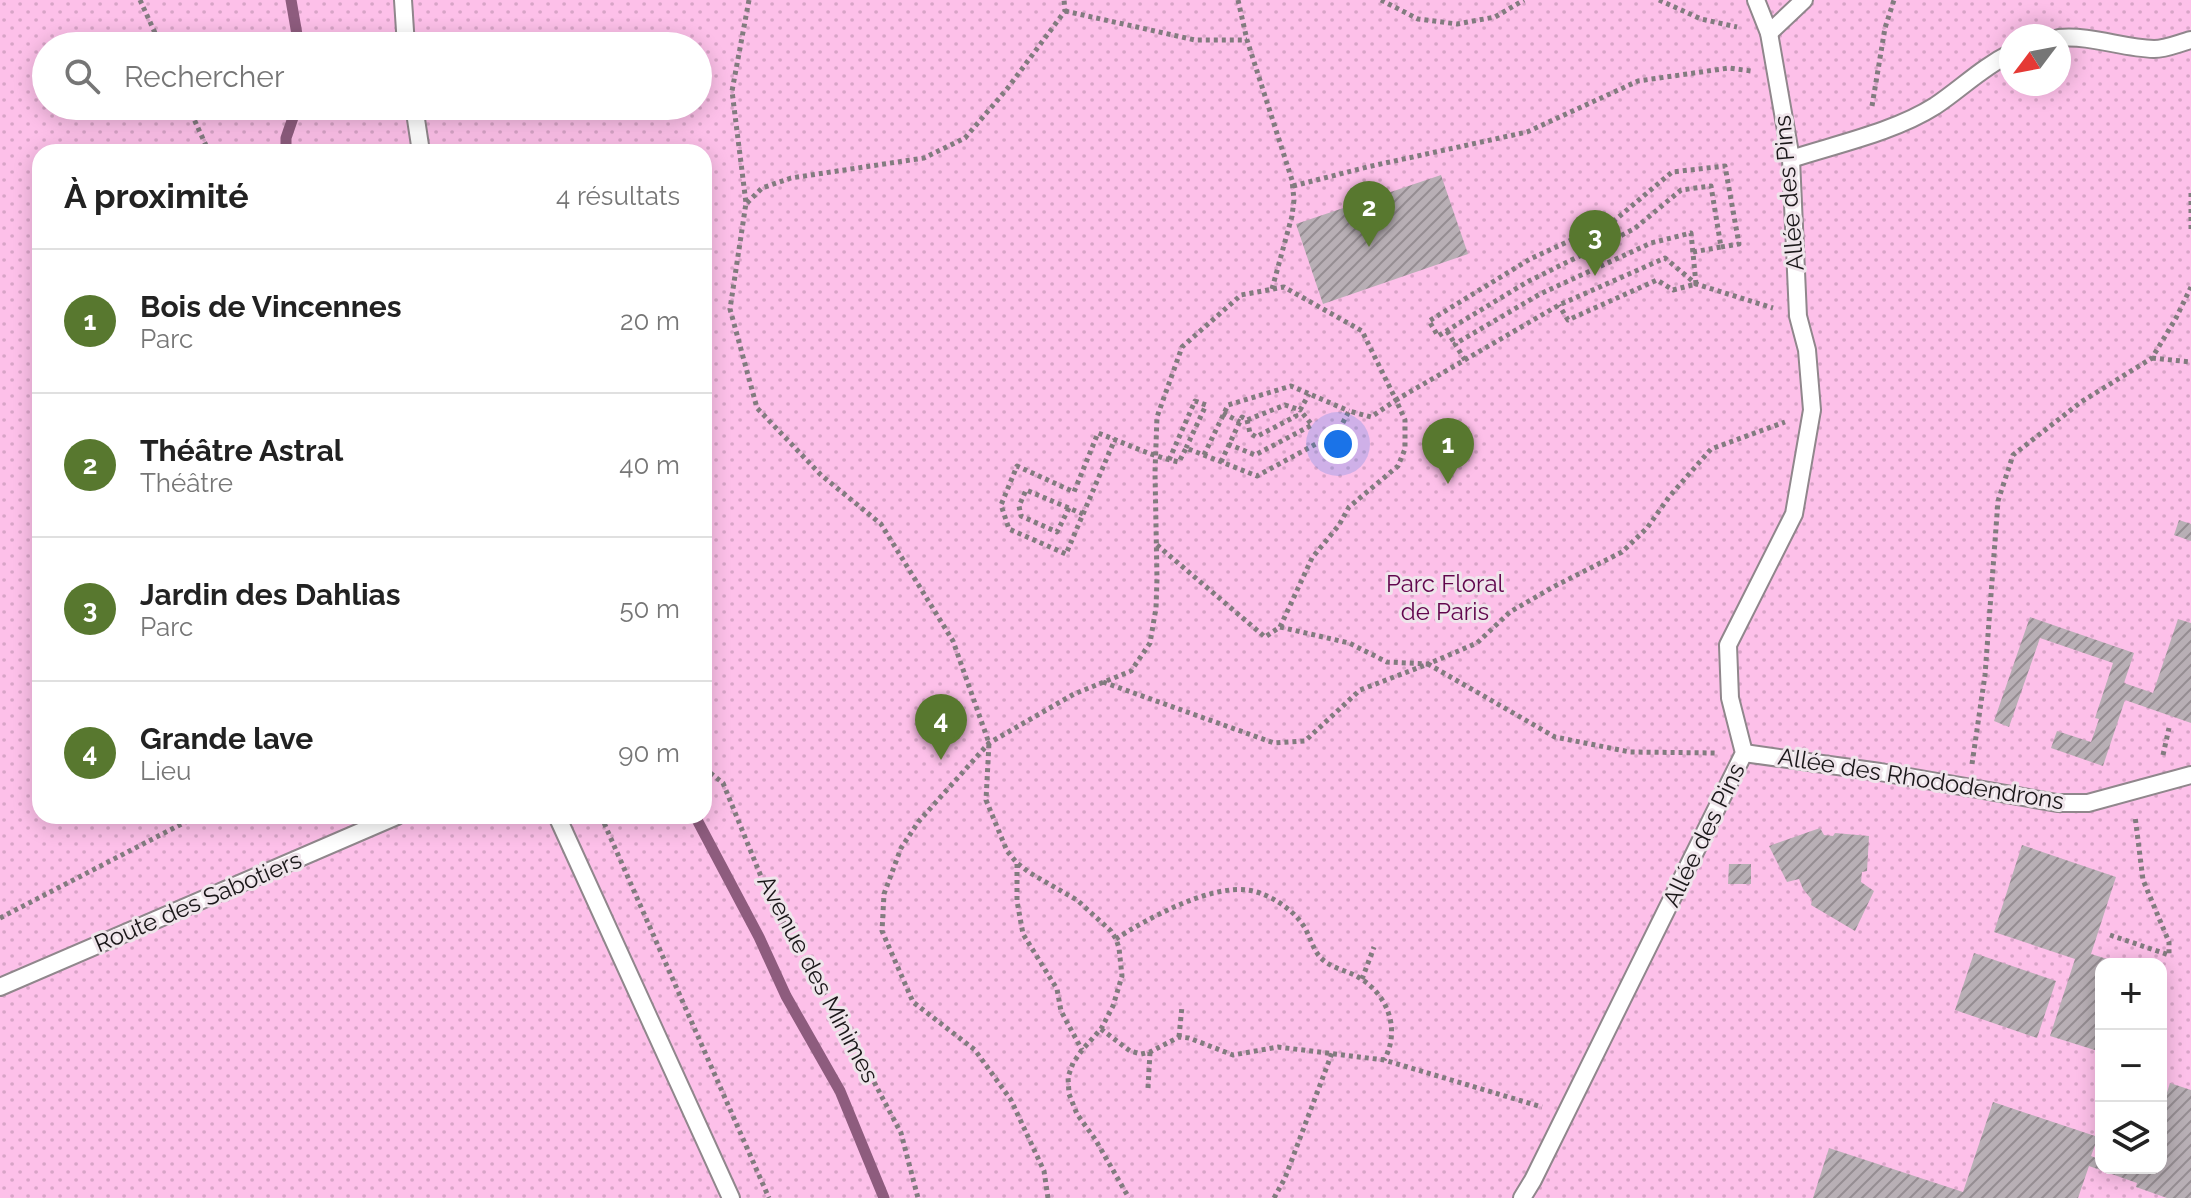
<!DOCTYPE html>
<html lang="fr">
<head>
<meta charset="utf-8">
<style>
	:root { --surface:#fff; --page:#f6f6f6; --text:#222; --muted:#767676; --line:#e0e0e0; --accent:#58782f }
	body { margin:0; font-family:Raleway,sans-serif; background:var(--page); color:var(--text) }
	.controls { position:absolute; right:24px; bottom:24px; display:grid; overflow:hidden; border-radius:16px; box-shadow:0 4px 20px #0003 }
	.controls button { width:72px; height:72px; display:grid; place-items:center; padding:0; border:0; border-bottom:2px solid var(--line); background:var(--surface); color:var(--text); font:40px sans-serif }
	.compass { position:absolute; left:1999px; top:24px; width:72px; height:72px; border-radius:50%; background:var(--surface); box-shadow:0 4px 20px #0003; rotate:238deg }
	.you { position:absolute; left:1338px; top:444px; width:28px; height:28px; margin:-20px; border:6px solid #fff; border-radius:50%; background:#1a73e8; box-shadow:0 0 0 12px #1a73e833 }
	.badge { display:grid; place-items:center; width:52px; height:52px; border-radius:50%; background:var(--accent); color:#fff; font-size:26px; font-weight:700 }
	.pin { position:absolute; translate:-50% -66px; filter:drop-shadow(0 2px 4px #0008) }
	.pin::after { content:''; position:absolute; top:42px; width:28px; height:24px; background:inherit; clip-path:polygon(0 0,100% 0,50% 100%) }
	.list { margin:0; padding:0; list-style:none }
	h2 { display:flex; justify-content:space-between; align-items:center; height:104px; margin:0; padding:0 32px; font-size:34px }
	h2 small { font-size:26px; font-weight:400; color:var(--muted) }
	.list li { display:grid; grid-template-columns:52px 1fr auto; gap:24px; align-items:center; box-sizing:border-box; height:144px; padding:0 32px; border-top:2px solid var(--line) }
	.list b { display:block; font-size:30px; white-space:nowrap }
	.list p { margin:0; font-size:26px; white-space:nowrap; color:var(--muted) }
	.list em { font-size:26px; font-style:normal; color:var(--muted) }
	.icon { flex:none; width:44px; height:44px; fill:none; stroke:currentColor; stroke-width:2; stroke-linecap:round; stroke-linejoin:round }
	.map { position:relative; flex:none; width:2191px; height:1198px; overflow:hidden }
	.search { position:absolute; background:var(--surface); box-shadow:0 4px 20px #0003; left:32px; top:32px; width:680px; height:88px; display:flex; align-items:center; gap:20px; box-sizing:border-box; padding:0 28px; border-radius:44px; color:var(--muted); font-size:30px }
	.panel { position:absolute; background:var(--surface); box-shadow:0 4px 20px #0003; left:32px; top:144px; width:680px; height:680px; border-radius:24px }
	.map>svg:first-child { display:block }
</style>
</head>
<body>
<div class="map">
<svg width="2191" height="1198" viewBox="0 0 2191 1198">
	<defs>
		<pattern id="park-dots" width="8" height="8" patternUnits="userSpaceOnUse" patternTransform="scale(2)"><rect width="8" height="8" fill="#fdc0e9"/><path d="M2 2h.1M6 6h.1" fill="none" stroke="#d8a4c7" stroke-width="1.8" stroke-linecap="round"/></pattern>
		<pattern id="building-hatch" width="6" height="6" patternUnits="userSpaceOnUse" patternTransform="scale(2)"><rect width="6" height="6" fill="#b8afb5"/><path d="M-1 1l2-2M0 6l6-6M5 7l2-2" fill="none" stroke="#958d92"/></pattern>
	</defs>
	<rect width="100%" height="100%" fill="#efe5eb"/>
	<!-- park -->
	<path fill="url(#park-dots)" fill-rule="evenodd" d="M0,0h2191v1198h-2191zM2011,36h48v48h-48zM46,46h652v60h-652zM40,152h664v664h-664zM2101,964h60v204h-60z"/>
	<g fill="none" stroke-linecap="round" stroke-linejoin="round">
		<!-- stream -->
		<g stroke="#8e5c7e" stroke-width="11">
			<polyline points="291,0 299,46"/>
			<polyline points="286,152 286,138 297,106"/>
			<polyline points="695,816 759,937 786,996 840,1091 884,1198"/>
		</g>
	</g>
	<!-- building -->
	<g fill="url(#building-hatch)">
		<polygon points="1441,175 1468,254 1323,304 1296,224"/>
		<polygon points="2179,520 2191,524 2191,541 2174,535"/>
		<polygon points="2030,617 2134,653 2124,683 2153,693 2178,619 2191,623 2191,723 2125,700 2103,766 2051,748 2057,731 2091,742 2099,719 2095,718 2113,663 2040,638 2009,727 1994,721"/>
		<polygon points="1820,828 1824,835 1833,836 1835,833 1869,836 1867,871 1862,872 1861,882 1874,891 1855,931 1811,905 1812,900 1803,889 1799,879 1787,882 1769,846"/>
		<polygon points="2022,845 2116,877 2091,954 2120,963 2101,964 2101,1052 2050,1036 2075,959 1994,932"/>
		<polygon points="1729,864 1751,864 1751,884 1728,884"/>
		<polygon points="1974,953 2056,981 2037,1038 1955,1010"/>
		<polygon points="2170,1083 2191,1090 2191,1198 2167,1198 2136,1187 2137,1183 2089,1166 2078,1198 1813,1198 1829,1148 1963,1192 1993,1102 2098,1137 2091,1156 2101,1160 2101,1168 2126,1168 2141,1173 2142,1168 2161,1168 2161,1111"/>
	</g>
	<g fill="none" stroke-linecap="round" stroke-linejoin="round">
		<!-- lane casing -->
		<g stroke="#90878c" stroke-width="20">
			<g id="lane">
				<polyline points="403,0 406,46"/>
				<polyline points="1769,33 1804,0"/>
				<path d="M2059,38c32,-3 63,10 95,11 12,0 25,-6 37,-9"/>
				<polyline points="414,106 421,152"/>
				<path d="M1791,159c46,-15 103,-27 144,-53 27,-18 46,-38 76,-53"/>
				<polyline points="1744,753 1880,772 2057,803 2088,803 2191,775"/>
				<polyline points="557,816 731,1198"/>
				<polyline points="0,987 397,816"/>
				<polyline points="1522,1198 1533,1180 1744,753 1730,698 1728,645 1794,514 1812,410 1807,350 1798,316 1791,159 1769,33 1756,0"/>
			</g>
		</g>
		<!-- path -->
		<g stroke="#827b7f" stroke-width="5" stroke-dasharray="4 4" stroke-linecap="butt">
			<polyline points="140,0 161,46"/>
			<polyline points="749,0 732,91 746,203 730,309 757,408 821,475 881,524 953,641 989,743 986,800 1007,851 1017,863 1030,873 1077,900 1111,931 1116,939 1119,948 1122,976 1113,1006 1101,1029 1082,1050 1073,1063 1068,1077 1069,1094 1077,1114 1095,1139 1129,1198"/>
			<polyline points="1238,0 1247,40 1292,180 1294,200 1292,216 1272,289"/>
			<polyline points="1381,0 1418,19 1457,24 1495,17 1524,0"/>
			<polyline points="1659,0 1701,19 1737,27"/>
			<polyline points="1065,11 1195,40 1247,40"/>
			<polyline points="188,106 209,152"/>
			<polyline points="1872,106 1885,28 1894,0"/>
			<polyline points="1293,186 1367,167 1527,132 1638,81 1729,68 1751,71"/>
			<polyline points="2191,193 2191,232"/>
			<polyline points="747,203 762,188 791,178 924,158 965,138 1007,89 1065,11 1064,0"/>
			<polyline points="1693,252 1721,247 1711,186 1681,190 1634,229 1527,282 1438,336 1429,321 1530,259 1615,220 1672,172 1725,166 1739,244 1721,247"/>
			<polyline points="1447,331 1455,344"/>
			<polyline points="2152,358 2191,362"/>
			<polyline points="1465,360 1455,344 1540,294 1651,243 1691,233 1696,284 1673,290 1657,280 1568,320 1559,305"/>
			<polyline points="1223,413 1240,422"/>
			<polyline points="1247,420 1250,433 1256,437 1296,416 1293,409"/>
			<polyline points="1228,444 1255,455 1312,425 1300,410"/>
			<polyline points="1204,455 1228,405 1291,386 1349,411"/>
			<polyline points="1169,460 1195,401 1206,405 1186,448"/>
			<polyline points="1221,462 1242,417 1247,420 1285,405 1300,410 1309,394"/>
			<polyline points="1069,508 1057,532 1021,516 1019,506 1026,490 1083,514"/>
			<polyline points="1157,545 1265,637 1280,627 1349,643 1387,662 1428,664 1477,643 1510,612 1553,587 1622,552 1647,528 1669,497 1711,449 1785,422"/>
			<polyline points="1280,627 1312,558 1339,525 1349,507 1398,466 1405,449 1405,420 1396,400 1559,305 1665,258 1696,284 1773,308"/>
			<polyline points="1103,682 1274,743 1305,741 1360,690 1428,664 1555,737 1630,752 1717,753"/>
			<polyline points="2163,755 2169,728"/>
			<polyline points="1972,764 1985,675 1998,501 2013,455 2081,402 2152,358 2176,318 2191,287"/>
			<polyline points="704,768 723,783 771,901 845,1027 901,1133 918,1198"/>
			<polyline points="601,816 769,1198"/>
			<polyline points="1017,864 1017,901 1023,934 1057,989 1061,1011 1082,1050"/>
			<polyline points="0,918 197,816"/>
			<polyline points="2110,935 2169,955 2169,942 2143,880 2135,816"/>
			<path d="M1116,939c30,-20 93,-54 131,-49 19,2 45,18 56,35 7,10 9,23 17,32 10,11 26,13 38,20 30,17 43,53 26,83"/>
			<polyline points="1362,979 1374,947"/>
			<polyline points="1101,1029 1130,1051 1141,1054 1150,1052 1179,1037 1189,1038 1233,1055 1278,1047 1384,1060 1542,1107"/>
			<polyline points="1179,1037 1182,1006"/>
			<polyline points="1148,1088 1150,1052"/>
			<path d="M1048,1198l-4,-27 -33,-71 -36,-50 -62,-48 -31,-71 2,-37 17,-46 18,-27 70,-78 85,-49 57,-23 19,-28 6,-35 1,-29 -2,-107 2,-55 25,-70 59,-52 43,-8 78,44 34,69 -25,17 -22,-6 -11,21 -81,44 -71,-28 -7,14c-29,-6 -54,-19 -81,-29l-24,59 -57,-26 -16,39 8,24 57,25 49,-115"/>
			<polyline points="1274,1198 1285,1178 1332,1053"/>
		</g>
		<!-- lane -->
		<use href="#lane" stroke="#fff" stroke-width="16"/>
	</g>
	<g text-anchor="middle" stroke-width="6" stroke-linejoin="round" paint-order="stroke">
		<!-- street labels -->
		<g font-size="24" fill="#1a1719" stroke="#efe5eb">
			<text transform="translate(1789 193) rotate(-95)" y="8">Allée des Pins</text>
			<text transform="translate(1921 779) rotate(9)" y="8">Allée des Rhododendrons</text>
			<text transform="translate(1704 835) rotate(-64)" y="8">Allée des Pins</text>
			<text transform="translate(198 902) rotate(-23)" y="8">Route des Sabotiers</text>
			<text transform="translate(818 979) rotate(62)" y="8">Avenue des Minimes</text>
		</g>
		<!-- park labels -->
		<g font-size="24" fill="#61064d" stroke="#efe5eb">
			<text x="1445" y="592">Parc Floral<tspan x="1445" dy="28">de Paris</tspan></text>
		</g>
	</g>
</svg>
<div class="controls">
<button>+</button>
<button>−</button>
<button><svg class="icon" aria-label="layers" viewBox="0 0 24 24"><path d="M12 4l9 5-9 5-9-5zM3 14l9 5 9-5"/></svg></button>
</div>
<svg class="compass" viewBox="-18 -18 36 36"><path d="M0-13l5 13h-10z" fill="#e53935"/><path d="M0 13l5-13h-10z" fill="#767676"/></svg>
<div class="you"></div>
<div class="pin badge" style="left:1448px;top:484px">1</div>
<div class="pin badge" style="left:1369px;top:247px">2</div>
<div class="pin badge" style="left:1595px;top:276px">3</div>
<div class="pin badge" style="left:941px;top:760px">4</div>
<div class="search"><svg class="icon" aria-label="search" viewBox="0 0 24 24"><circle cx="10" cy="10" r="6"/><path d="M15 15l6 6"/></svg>Rechercher</div>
<section class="panel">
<h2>À proximité<small>4 résultats</small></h2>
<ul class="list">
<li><span class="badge">1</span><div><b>Bois de Vincennes</b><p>Parc</p></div><em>20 m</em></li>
<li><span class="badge">2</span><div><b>Théâtre Astral</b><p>Théâtre</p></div><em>40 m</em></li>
<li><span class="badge">3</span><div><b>Jardin des Dahlias</b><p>Parc</p></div><em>50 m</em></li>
<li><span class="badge">4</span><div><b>Grande lave</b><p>Lieu</p></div><em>90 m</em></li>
</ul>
</section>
</div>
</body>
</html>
